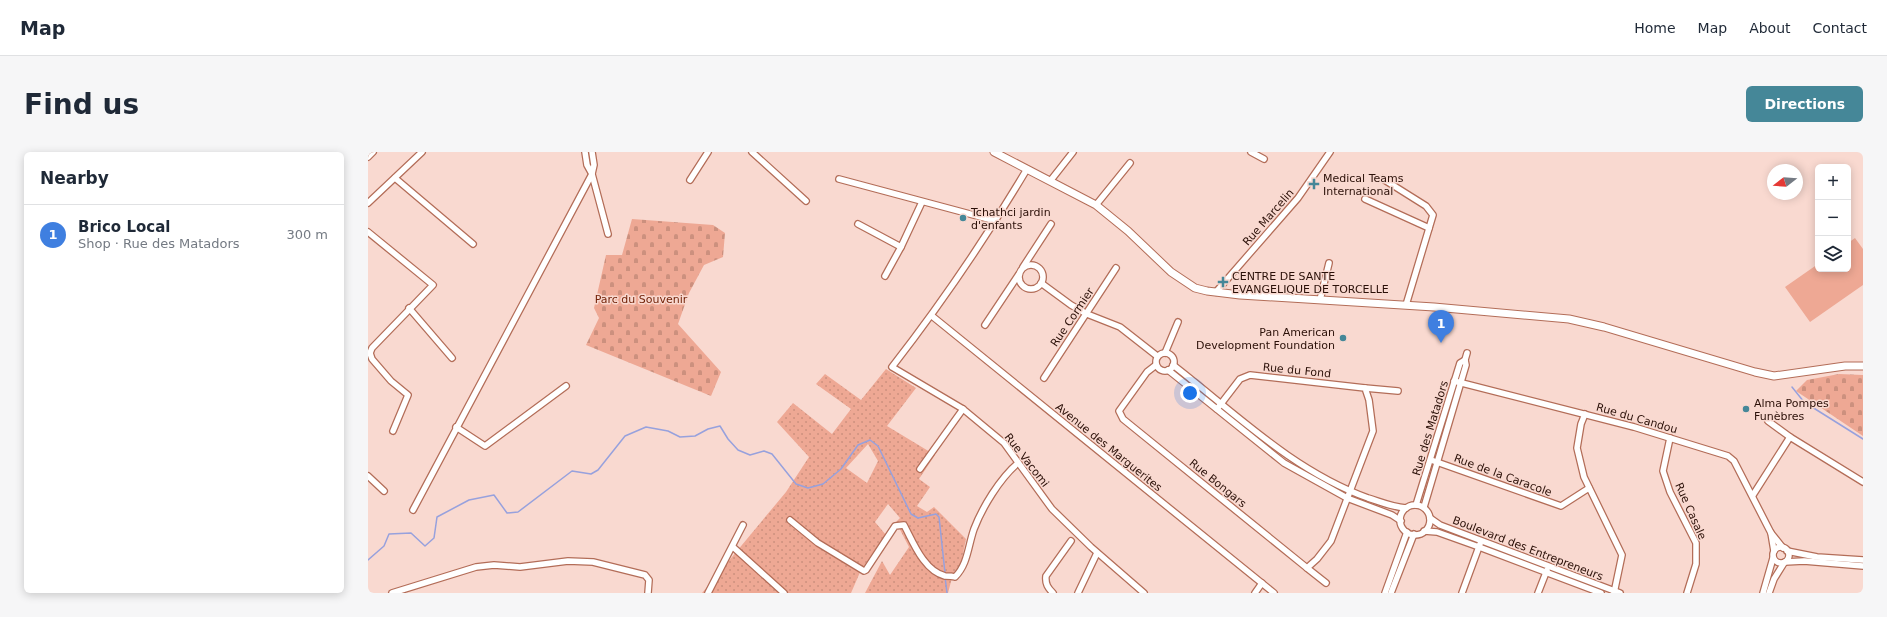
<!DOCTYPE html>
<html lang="en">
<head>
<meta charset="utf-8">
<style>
	:root { --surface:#fff; --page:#f6f6f7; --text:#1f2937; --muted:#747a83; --line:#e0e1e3; --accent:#458798 }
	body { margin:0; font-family:"DejaVu Sans",sans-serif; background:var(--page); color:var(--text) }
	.controls { position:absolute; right:12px; top:12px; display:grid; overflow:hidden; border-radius:6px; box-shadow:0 2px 10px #0003 }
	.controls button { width:36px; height:36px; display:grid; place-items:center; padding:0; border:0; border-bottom:1px solid var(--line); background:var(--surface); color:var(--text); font:20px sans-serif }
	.compass { position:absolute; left:1399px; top:12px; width:36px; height:36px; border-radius:50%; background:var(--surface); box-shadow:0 2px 10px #0003; rotate:253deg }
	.you { position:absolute; left:822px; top:241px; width:14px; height:14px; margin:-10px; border:3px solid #fff; border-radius:50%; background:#1a73e8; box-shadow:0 0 0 6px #1a73e833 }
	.badge { display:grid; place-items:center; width:26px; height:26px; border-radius:50%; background:var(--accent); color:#fff; font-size:13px; font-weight:700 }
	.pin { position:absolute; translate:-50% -33px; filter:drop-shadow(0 1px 2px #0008) }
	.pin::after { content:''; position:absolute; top:21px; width:14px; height:12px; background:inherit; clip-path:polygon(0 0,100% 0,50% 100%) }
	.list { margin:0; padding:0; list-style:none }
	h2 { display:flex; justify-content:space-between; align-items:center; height:52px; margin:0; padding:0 16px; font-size:17px }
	h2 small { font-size:13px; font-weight:400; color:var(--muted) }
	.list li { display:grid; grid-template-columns:26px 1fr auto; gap:12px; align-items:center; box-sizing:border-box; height:60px; padding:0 16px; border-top:1px solid var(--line) }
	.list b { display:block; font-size:15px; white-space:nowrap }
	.list p { margin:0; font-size:13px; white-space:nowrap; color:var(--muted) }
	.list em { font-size:13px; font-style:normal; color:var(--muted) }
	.icon { flex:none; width:22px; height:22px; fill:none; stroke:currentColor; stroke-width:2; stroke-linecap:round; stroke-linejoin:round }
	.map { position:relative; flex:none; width:1495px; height:441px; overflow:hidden; border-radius:6px }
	header { display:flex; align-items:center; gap:24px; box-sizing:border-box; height:56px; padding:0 20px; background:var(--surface); border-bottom:1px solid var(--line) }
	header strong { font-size:19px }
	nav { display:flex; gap:22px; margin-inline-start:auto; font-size:14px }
	.intro { display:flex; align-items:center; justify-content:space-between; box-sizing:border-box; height:96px; padding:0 24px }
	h1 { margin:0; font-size:28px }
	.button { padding:10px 18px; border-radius:6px; background:var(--accent); color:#fff; font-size:14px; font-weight:700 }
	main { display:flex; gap:24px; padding:0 24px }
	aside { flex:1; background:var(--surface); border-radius:6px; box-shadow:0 2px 10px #0003 }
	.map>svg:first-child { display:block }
</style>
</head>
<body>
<header>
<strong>Map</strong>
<nav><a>Home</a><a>Map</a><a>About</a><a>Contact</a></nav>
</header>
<div class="intro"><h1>Find us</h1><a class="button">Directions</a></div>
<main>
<aside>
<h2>Nearby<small></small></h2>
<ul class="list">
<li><span class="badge" style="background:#3f7fe0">1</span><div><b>Brico Local</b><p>Shop · Rue des Matadors</p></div><em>300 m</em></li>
</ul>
</aside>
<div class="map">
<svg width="1495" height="441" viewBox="0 0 1495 441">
	<defs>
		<pattern id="grass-dots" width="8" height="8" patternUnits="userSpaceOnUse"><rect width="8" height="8" fill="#eea894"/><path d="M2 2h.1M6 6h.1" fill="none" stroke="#cc907e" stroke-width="1.8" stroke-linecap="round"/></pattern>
		<pattern id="cemetery-stones" width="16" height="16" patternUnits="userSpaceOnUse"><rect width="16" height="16" fill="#eea894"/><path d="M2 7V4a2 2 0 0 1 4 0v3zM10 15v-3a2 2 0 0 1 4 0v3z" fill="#cc907e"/></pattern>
	</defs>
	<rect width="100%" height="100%" fill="#f9d9d0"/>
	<!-- grass -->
	<path fill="url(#grass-dots)" fill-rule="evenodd" d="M518,217l30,19 -29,38 48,29 -16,24 11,8 -13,19 10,6 7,-5 32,32 -5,24 -8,11 -5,19h-83l17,-32 8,14 19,-28 -13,-25 4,-4 -12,-14 -13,18 11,13 -25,35 -10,23h-149l84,-101 23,-35 -32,-35 16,-19 39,31 19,-25 -35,-25 9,-10 36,26zM500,292l10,17 -11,22 -21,-15z"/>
	<!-- cemetery -->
	<g fill="url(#cemetery-stones)">
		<polygon points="264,67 345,73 357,81 355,105 336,113 321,141 310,172 353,220 343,244 218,193 231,166 226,156 238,103 254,103"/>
		<polygon points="1471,222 1495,223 1495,284 1428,239 1439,228"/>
	</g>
	<!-- garden -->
	<polygon fill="#eea894" points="1487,86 1495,97 1495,133 1442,170 1417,135 1450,112 1450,117 1480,117 1480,91"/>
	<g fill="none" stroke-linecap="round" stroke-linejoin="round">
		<!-- stream -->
		<g stroke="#97a1dd" stroke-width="1.5">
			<polyline points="1424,235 1436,250 1495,287"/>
			<polyline points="0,408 16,394 21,382 43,381 57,394 66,386 69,365 101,348 126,343 139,361 150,360 204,319 223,322 230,318 257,284 278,275 300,279 312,285 327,284 340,277 352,274 360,287 370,298 382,303 396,299 404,302 428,332 440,336 455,332 473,317 490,293 502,288 510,294 543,362 550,366 568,362 571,365 577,421"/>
			<polyline points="577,425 579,441"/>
		</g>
		<!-- minor casing -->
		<g stroke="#b36d58" stroke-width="8">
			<g id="minor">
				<polyline points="217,0 219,13 224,22 240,82"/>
				<polyline points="384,0 438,49"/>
				<polyline points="883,0 896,7"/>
				<polyline points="0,5 5,0"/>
				<path d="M659,17c-41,69 -86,135 -135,198l71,42 41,34 48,66 39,38 53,46"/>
				<polyline points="27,26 105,92"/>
				<polyline points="471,27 628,69"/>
				<polyline points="1015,27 1058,54 1065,63 1038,153"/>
				<polyline points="322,28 340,0"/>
				<polyline points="683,28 705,0"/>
				<polyline points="997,47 1061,76"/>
				<polyline points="0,51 54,0"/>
				<polyline points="728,53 762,11"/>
				<polyline points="490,72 533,95"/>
				<polyline points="0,80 65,133 4,196 2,201 4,207 23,229 40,243 25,279"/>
				<circle cx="663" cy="125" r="12"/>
				<polyline points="655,115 683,72"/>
				<polyline points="517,124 533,95 554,50"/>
				<polyline points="673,131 703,153 719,162 752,175 789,204"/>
				<polyline points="848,140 930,46 962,0"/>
				<polyline points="952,148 961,111"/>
				<polyline points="41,156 84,206"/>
				<polyline points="564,164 906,441"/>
				<polyline points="617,173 651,122"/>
				<circle cx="797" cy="210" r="9"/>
				<polyline points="797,201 810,170"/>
				<polyline points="788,213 779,220 751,259 755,267 939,416 949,407 963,389 1005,279 1001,248 997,236 882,223 872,227 849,257"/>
				<path d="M805,213c62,48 120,106 195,133 13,4 24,9 38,10"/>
				<polyline points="800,218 916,311 979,346 1024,363 1033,369"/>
				<polyline points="676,226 748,116"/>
				<polyline points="1086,229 1266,275 1360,304 1366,309 1403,381 1415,396"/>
				<polyline points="997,236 1030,239"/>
				<polyline points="1217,262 1213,272 1209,296 1216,325 1254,403 1246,441"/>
				<polyline points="1400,269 1422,285"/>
				<polyline points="88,275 117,294 198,234"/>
				<polyline points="1302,286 1295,319 1302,340 1328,391 1328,412 1319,441"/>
				<polyline points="1063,308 1193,354 1221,336"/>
				<polyline points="552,317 595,257"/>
				<polyline points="0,324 16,339"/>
				<polyline points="1385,343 1422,285 1495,330"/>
				<polyline points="1048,353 1092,211 1097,208 1099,201"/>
				<circle cx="1047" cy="368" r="15"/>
				<polyline points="1056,355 1098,213 1097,208"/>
				<polyline points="45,358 224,22 226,13 224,0"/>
				<polyline points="1062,366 1072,373 1252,441"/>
				<path d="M422,368l28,23 46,28 2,-1 29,-44 9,-1c9,17 20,46 41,51 3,0 7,0 10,1 13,-13 13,-31 19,-48 8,-21 26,-51 44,-66"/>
				<polyline points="1056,379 1069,380 1111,395 1233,441"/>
				<polyline points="1403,381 1406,399"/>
				<circle cx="1413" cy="403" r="8"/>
				<polyline points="365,395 416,441"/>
				<polyline points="1419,399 1449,405 1495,408"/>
				<polyline points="1417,410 1436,409 1495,414"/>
				<polyline points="939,416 958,431"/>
				<polyline points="24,441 108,415 126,413 152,415 200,409 225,410 277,423 281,428 280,441"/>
				<polyline points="340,441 375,373"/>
				<path d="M685,441c-5,-5 -8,-9 -7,-17l25,-35"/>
				<polyline points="710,441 729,401"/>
				<polyline points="887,441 894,431"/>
				<polyline points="1017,441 1039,380"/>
				<polyline points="1023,441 1046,382"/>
				<polyline points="1094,441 1112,392"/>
				<polyline points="1170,441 1179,418"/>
				<polyline points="1395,441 1405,406"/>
				<polyline points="1401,441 1406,427 1416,411"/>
			</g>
		</g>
		<!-- major casing -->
		<g stroke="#b36d58" stroke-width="9">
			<polyline id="major" points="626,0 728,53 760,79 803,120 827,136 839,139 872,143 1066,155 1201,167 1236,175 1387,220 1406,224 1477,214 1495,214"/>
		</g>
		<!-- minor -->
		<use href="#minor" stroke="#fff" stroke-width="5.5"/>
		<!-- major -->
		<use href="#major" stroke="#fff" stroke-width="7"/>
	</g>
	<!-- markers -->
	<g fill="#458798" stroke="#f9d9d0" stroke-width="1.5">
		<path d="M944 26h4v4h4v4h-4v4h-4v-4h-4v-4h4z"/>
		<circle cx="595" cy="66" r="4"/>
		<path d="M853 124h4v4h4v4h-4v4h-4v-4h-4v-4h4z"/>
		<circle cx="975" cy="186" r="4"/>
		<circle cx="1378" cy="257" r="4"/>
	</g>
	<g text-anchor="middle" stroke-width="3" stroke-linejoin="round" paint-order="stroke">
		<!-- poi labels -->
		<g font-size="11" fill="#2b1008" stroke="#f9d9d0" text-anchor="start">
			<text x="955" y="30">Medical Teams<tspan x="955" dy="13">International</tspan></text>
			<text x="603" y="64">Tchathci jardin<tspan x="603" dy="13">d'enfants</tspan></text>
			<text x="864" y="128">CENTRE DE SANTE<tspan x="864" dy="13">EVANGELIQUE DE TORCELLE</tspan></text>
			<text x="967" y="184" text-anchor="end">Pan American<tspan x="967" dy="13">Development Foundation</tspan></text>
			<text x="1386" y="255">Alma Pompes<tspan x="1386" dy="13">Funèbres</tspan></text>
		</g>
		<!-- street labels -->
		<g font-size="11" fill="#2b1008" stroke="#f9d9d0">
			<text transform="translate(900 65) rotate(-49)" y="4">Rue Marcelin</text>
			<text transform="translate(704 165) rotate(-56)" y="4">Rue Cormier</text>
			<text transform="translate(929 218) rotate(6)" y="4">Rue du Fond</text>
			<text transform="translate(1269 266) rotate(16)" y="4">Rue du Candou</text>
			<text transform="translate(1062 276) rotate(-73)" y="4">Rue des Matadors</text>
			<text transform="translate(741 295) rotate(39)" y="4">Avenue des Marguerites</text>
			<text transform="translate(659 308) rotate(52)" y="4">Rue Vacomi</text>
			<text transform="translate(1135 323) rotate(20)" y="4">Rue de la Caracole</text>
			<text transform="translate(850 331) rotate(39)" y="4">Rue Bongars</text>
			<text transform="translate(1323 359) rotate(66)" y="4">Rue Casale</text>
			<text transform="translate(1160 396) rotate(21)" y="4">Boulevard des Entrepreneurs</text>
		</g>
		<!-- park labels -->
		<g font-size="11" fill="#74240a" stroke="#f9d9d0">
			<text x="273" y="151">Parc du Souvenir</text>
		</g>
	</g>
</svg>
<div class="controls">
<button>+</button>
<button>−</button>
<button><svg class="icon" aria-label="layers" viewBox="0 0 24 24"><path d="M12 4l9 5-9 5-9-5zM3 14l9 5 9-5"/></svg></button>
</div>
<svg class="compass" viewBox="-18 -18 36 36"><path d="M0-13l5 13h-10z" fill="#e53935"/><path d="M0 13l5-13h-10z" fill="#747a83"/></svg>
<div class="you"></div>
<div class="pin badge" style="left:1073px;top:191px;background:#3f7fe0">1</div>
</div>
</main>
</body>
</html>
